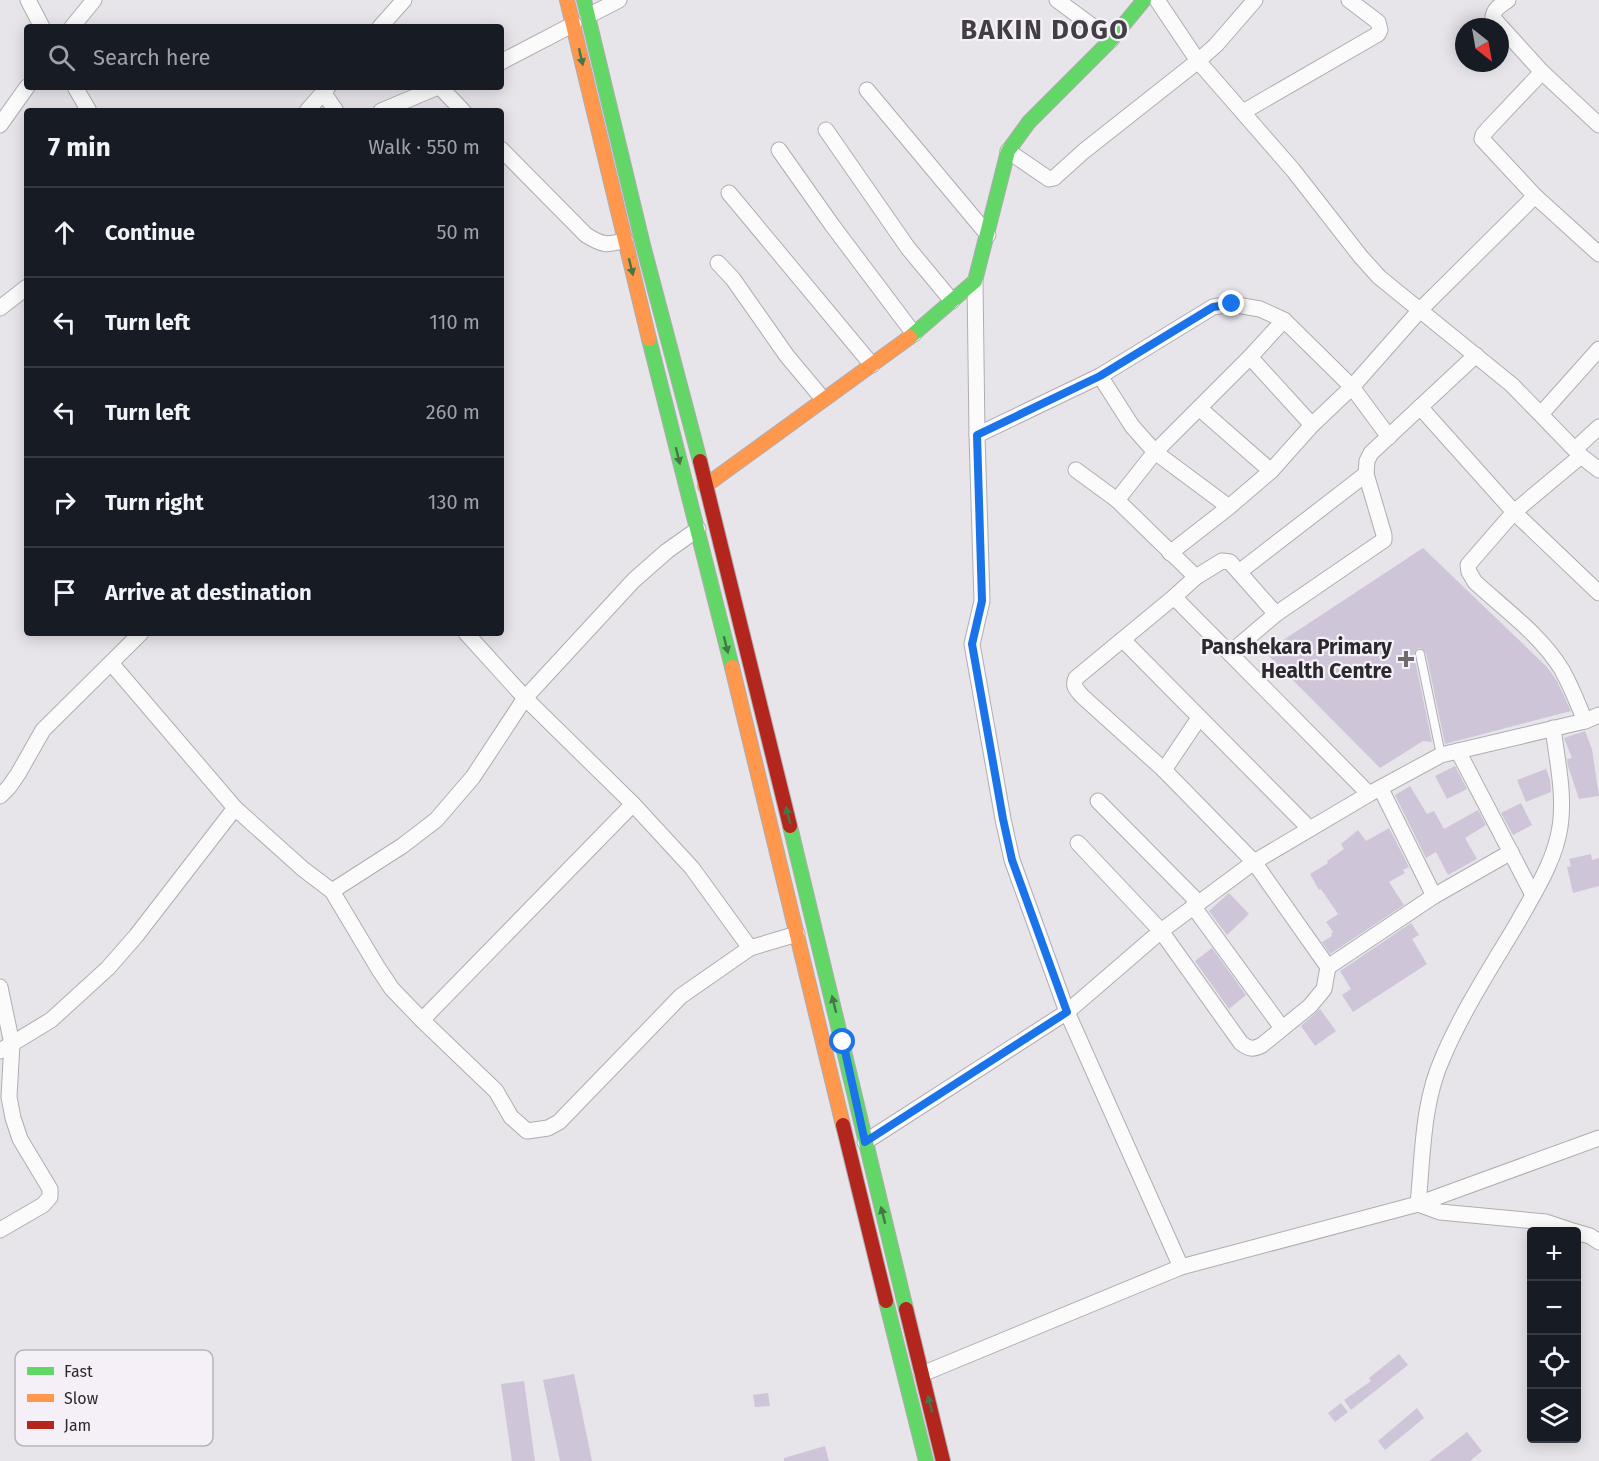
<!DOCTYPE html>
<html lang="en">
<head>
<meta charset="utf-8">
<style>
	:root { --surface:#171b24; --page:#242831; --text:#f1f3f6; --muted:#9ea1a6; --line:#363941 }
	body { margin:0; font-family:"Fira Sans",sans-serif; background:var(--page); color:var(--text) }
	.controls { position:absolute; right:18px; bottom:18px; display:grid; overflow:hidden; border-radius:6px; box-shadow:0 3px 15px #0003 }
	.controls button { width:54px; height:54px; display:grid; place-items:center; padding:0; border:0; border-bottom:2px solid var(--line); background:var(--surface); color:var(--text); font:30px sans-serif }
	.compass { position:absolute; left:1455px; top:18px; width:54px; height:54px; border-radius:50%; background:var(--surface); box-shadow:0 3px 15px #0003; rotate:149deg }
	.stop { position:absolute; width:18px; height:18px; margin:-14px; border:4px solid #1a73e8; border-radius:50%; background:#fff }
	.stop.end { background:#1a73e8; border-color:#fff; box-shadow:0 2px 6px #0008 }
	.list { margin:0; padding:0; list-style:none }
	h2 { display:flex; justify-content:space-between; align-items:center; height:78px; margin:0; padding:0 24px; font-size:26px }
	h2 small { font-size:20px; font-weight:400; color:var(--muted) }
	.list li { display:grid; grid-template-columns:39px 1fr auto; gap:18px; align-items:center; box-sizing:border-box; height:90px; padding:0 24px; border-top:2px solid var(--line) }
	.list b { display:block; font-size:22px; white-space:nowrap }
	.list em { font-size:20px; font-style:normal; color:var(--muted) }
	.icon { flex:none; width:33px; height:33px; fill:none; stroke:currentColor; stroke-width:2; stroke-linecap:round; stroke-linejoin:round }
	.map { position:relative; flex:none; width:1599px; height:1461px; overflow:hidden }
	.search { position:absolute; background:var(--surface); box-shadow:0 3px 15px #0003; left:24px; top:24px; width:480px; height:66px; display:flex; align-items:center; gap:15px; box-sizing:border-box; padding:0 21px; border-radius:6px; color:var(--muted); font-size:22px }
	.panel { position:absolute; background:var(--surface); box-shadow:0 3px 15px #0003; left:24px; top:108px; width:480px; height:528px; border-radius:6px }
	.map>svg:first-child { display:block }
</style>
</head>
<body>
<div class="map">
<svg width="1599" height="1461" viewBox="0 0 1599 1461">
	<rect width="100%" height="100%" fill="#e7e5e9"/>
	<!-- building -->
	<g fill="#cec6d8">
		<polygon points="1423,548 1547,667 1557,681 1571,711 1445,744 1426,653 1422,649 1418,648 1414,655 1432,742 1423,741 1380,768 1265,652"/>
		<polygon points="1585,731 1592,749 1599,796 1579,799 1568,766 1567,759 1572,758 1564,738"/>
		<polygon points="1455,766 1467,789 1447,799 1435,776"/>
		<polygon points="1546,769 1550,780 1551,792 1526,802 1517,780"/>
		<polygon points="1410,786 1427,814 1434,811 1444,829 1478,810 1486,825 1465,838 1477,859 1448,875 1436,852 1426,858 1395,795"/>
		<polygon points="1521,803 1532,825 1513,835 1501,813"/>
		<polygon points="1389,828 1409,867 1403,870 1405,873 1389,882 1404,905 1330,954 1322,942 1332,936 1331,934 1333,932 1326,922 1338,914 1321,889 1319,890 1310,874 1328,863 1327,861 1344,849 1341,844 1358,830 1366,841"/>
		<polygon points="1591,854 1592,860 1599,858 1599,886 1573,893 1567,867 1571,866 1569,859"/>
		<polygon points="1229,893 1249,914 1227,935 1209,911"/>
		<polygon points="1411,923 1419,935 1412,939 1427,964 1353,1012 1342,995 1351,989 1340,971"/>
		<polygon points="1212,948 1246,995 1229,1009 1195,961"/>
		<polygon points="1320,1009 1336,1031 1315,1046 1301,1026"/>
		<polygon points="1399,1354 1408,1365 1351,1410 1344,1400 1371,1381 1369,1378"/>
		<polygon points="574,1374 592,1461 560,1461 543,1380"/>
		<polygon points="524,1381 535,1461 512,1461 501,1384"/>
		<polygon points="768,1393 770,1406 755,1407 753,1395"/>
		<polygon points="1341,1403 1348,1412 1335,1422 1328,1413"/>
		<polygon points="1417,1408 1424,1418 1385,1450 1378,1441"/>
		<polygon points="1467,1432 1482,1451 1470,1461 1429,1461"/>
		<polygon points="825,1446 829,1461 784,1461 784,1458"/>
	</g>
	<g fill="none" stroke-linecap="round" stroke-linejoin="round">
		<!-- lane casing -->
		<g stroke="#afadb1" stroke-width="10">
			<polyline id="lane" points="1420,654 1441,755"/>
		</g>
		<!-- street casing -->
		<g stroke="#afadb1" stroke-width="17">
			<g id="street">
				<polyline points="28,0 42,27"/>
				<polyline points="1057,0 1111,40"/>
				<polyline points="1157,0 1198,61 1293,170 1361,257 1379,277 1512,385 1581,456 1599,470"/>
				<path d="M1508,0c-7,5 -15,9 -15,18l49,54 57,53"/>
				<polyline points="588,16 619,0"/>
				<polyline points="72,27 94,0"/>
				<polyline points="380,27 404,0"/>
				<polyline points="501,62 574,24"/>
				<polyline points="1542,72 1489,128 1483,135 1482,139 1535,196 1599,254"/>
				<polyline points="75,87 89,111"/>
				<polyline points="440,87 463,111"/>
				<polyline points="867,90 988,235"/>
				<polyline points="323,92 336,111"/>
				<polyline points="307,111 328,87"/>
				<polyline points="381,111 438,87"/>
				<polyline points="1243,112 1378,34 1380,30 1378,22 1349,0"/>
				<polyline points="0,125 27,87"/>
				<polyline points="826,130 908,248 952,301"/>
				<path d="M501,149l85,86c16,10 21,11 39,5"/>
				<polyline points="779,150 832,225 914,334"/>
				<polyline points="1008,151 1049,179 1054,178 1084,151 1198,61 1216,45 1255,0"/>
				<polyline points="729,193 872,365"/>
				<polyline points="718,263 733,279 787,356 823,399"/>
				<polyline points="975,281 977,435 982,601 972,644 1003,819 1012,860 1067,1012 1181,1267"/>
				<polyline points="0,308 27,287"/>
				<polyline points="1250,357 1312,425"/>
				<polyline points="1100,376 1132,426 1155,452 1229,507"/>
				<polyline points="1420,407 1514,512 1599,593"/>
				<polyline points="1199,408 1271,471"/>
				<polyline points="1541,414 1599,349"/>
				<polyline points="977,435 1100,376 1213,307 1231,304 1260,309 1284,320 1352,387 1389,437"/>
				<polyline points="1575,449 1599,427"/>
				<path d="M1581,456l-67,56 -46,53 1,7 6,10c29,27 66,53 87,88 9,16 16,34 23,51"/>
				<polyline points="1076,470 1117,500 1196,577"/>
				<polyline points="1117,500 1155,452 1250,357 1284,320"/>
				<polyline points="1170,553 1229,507 1271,471 1312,425 1352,387 1420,310 1535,196"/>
				<polyline points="1239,572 1366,474 1367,461 1371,453 1476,355"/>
				<polyline points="1174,597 1369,794"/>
				<polyline points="466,633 525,698 633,804 692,868 750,948 797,934"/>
				<polyline points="1123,640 1310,829"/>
				<polyline points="1230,653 1276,614 1384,540 1384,535 1366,474"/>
				<polyline points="111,663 235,808 303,869 332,891 378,968 392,989 422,1020 496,1091 511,1117 527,1131 548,1128 559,1122 681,996 750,948"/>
				<path d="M1553,728c4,32 12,67 7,99 -5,34 -26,66 -42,95 -26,44 -55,88 -75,135 -21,46 -20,98 -25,147l22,8 106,10 30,10"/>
				<polyline points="1458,751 1533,895"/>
				<polyline points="1164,770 1199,718"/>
				<polyline points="1381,789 1434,896"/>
				<polyline points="0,796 9,787 18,774 43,730 141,633"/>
				<polyline points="1098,801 1198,902"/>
				<path d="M1078,843l83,88 80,112c8,6 12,7 21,2l48,-39 14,-17 4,-22 -74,-105 -90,-92 -82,-74c-5,-6 -10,-10 -6,-18l98,-81 22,-20 26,-16 8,1 46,52"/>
				<polyline points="332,891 402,846 436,820 473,777 525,698 634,580 667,551 698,529"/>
				<polyline points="1193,906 1282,1028"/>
				<polyline points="1328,967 1434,896 1511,852"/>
				<polyline points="0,987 12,1044 9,1097 13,1118 20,1139 50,1189 50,1197 43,1205 0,1230"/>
				<polyline points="422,1020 633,804"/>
				<polyline points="0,1051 51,1020 108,968 136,936 235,808"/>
				<polyline points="865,1142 1067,1012 1161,931 1254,862 1369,794 1441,755 1585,721 1599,715"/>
				<polyline points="1576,1232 1590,1236 1599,1242"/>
				<polyline points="922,1374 1181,1267 1418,1204 1599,1138"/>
			</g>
		</g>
		<!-- fast casing -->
		<g stroke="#afadb1" stroke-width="16">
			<g id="fast">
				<polyline points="584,0 643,245 700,461"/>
				<polyline points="910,337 975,281 1008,151 1029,122 1111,40 1144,0"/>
				<polyline points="649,339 732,667"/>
				<polyline points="790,826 906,1309"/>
				<polyline points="886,1301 926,1461"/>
			</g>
		</g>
		<!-- slow casing -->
		<g stroke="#afadb1" stroke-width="16">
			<g id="slow">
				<polyline points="567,0 649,339"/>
				<polyline points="705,486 910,337"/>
				<polyline points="732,667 843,1125"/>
			</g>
		</g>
		<!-- jam casing -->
		<g stroke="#afadb1" stroke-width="16">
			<g id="jam">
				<polyline points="700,461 790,826"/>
				<polyline points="843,1125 886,1301"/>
				<polyline points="906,1309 943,1461"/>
			</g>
		</g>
		<!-- lane -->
		<use href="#lane" stroke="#fbfbfc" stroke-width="8"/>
		<!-- street -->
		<use href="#street" stroke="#fbfbfc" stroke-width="15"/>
		<!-- fast -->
		<use href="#fast" stroke="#63d668" stroke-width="14"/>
		<!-- slow -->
		<use href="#slow" stroke="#ff974d" stroke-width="14"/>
		<!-- jam -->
		<use href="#jam" stroke="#b3261e" stroke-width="14"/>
	</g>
	<!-- one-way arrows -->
	<defs><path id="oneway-solid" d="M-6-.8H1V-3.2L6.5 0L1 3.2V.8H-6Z" transform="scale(1.5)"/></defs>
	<g fill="#447747">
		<use href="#oneway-solid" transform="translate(581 57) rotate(77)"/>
		<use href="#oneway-solid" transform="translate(631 267) rotate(76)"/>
		<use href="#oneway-solid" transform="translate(678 456) rotate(76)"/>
		<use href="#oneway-solid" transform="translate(726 645) rotate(76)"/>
		<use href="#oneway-solid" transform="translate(788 815) rotate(-104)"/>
		<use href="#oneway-solid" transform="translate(834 1004) rotate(-104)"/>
		<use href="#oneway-solid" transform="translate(883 1215) rotate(-104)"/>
		<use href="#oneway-solid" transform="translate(930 1404) rotate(-104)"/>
	</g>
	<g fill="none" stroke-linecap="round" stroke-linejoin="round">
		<!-- route -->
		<polyline stroke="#1a73e8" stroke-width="8" points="843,1042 865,1142 1067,1012 1012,860 1003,819 972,644 982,601 977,435 1100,376 1213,307 1232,304"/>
	</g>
	<!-- markers -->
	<path fill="#6d6b6e" stroke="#f5f0f8" stroke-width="2" d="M1403 650h6v6h6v6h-6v6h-6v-6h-6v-6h6z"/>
	<g text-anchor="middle" stroke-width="4.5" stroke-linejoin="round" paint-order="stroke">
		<!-- poi labels -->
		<g font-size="21" font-weight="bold" fill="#2b292c" stroke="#f5f0f8" text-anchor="end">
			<text x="1392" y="654">Panshekara Primary<tspan x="1392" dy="24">Health Centre</tspan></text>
		</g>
		<!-- district labels -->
		<g font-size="27" font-weight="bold" letter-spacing="1.5" fill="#423e44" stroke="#f5f0f8">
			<text x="1045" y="39">BAKIN DOGO</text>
		</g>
	</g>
	<!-- legend -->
	<rect x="15" y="1350" width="198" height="96" rx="9" fill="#f5f0f8" stroke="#b8b4bb" stroke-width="1.5"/>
	<rect x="27" y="1367" width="27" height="8" fill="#63d668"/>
	<rect x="27" y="1394" width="27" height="8" fill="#ff974d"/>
	<rect x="27" y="1421" width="27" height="8" fill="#b3261e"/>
	<g font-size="16" fill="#2b292c">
		<text x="64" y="1377">Fast</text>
		<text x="64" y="1404">Slow</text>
		<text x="64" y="1431">Jam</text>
	</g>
</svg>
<div class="controls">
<button>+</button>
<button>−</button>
<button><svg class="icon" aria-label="locate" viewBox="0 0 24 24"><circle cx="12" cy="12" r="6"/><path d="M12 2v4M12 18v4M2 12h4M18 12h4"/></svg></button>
<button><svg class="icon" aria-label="layers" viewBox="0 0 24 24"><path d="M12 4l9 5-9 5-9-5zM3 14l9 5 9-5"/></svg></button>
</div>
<svg class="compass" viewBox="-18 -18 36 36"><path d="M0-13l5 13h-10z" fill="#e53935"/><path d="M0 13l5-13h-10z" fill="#9ea1a6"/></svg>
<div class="stop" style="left:843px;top:1042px"></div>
<div class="stop end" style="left:1232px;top:304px"></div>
<div class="search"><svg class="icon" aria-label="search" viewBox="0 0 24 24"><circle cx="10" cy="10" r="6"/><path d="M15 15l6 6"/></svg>Search here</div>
<section class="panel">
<h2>7 min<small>Walk · 550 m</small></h2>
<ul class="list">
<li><svg class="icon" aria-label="ahead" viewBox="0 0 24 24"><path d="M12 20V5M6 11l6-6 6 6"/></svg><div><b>Continue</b></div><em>50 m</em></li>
<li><svg class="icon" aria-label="left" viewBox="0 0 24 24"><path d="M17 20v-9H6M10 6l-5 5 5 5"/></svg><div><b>Turn left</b></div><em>110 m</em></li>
<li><svg class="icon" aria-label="left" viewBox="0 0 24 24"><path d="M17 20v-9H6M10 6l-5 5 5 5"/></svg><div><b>Turn left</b></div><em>260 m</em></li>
<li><svg class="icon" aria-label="right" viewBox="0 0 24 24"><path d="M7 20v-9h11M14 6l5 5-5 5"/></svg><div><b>Turn right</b></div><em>130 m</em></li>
<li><svg class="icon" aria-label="arrive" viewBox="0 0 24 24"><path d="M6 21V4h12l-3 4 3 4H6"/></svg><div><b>Arrive at destination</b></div></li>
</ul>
</section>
</div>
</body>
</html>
